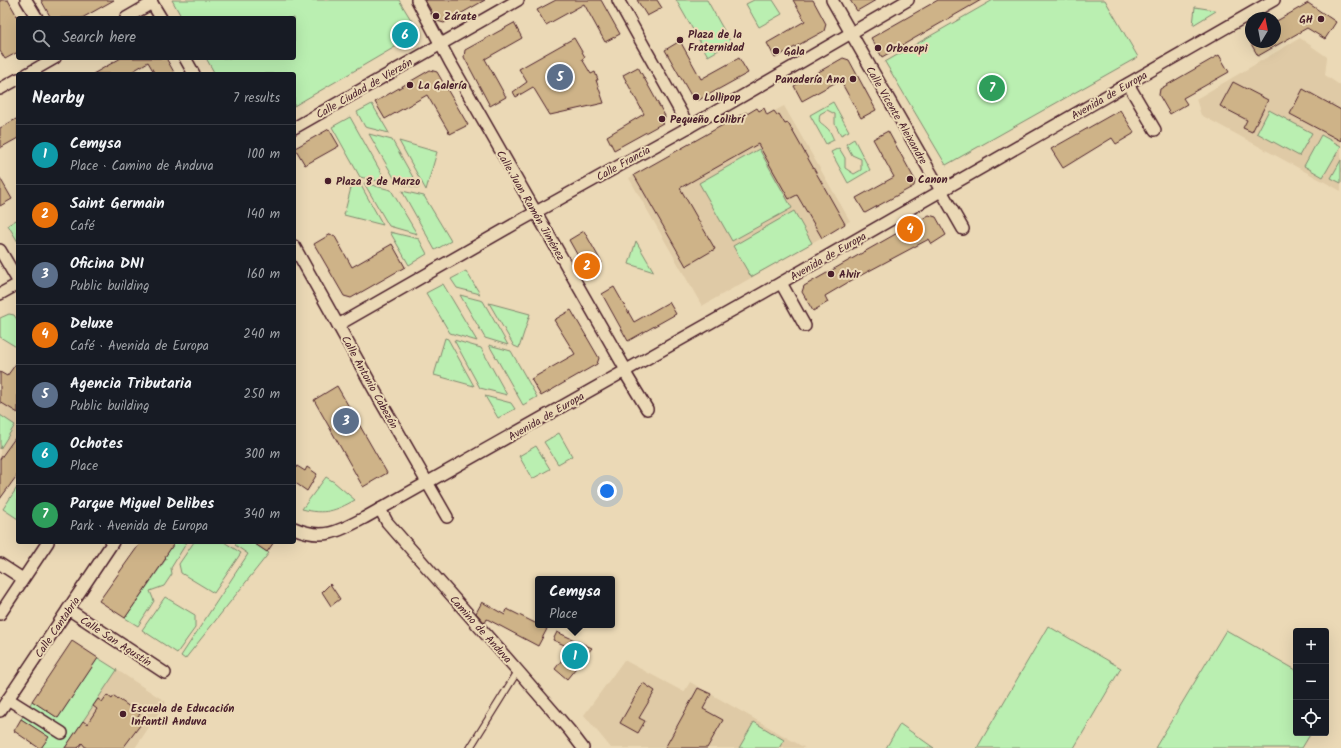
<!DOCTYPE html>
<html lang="en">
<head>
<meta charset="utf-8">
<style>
	:root { --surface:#171b24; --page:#20242c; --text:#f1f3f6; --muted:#9ea1a6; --line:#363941; --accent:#a6949b }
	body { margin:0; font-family:Kalam,sans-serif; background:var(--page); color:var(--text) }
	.controls { position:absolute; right:12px; bottom:12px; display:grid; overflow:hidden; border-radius:4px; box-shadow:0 4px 16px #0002 }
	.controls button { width:36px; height:36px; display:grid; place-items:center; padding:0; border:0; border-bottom:1px solid var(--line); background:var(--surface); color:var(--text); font:20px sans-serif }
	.compass { position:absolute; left:1245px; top:12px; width:36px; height:36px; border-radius:50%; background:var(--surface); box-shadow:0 4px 16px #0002; rotate:10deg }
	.you { position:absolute; left:607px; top:491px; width:14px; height:14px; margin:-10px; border:3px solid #fff; border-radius:50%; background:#1a73e8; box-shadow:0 0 0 6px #1a73e833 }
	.badge { display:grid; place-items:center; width:26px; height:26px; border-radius:50%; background:var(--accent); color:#fff; font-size:13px; font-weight:700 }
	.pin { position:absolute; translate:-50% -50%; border:2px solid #fff; box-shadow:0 1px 4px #0006 }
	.popup { position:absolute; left:535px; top:576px; width:80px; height:52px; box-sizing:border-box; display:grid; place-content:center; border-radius:4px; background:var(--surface); filter:drop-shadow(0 1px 3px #0005); font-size:13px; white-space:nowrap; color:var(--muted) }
	.popup b { font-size:15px; color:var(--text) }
	.popup::after { content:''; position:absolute; left:50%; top:100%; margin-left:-8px; border:8px solid transparent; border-top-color:var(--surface) }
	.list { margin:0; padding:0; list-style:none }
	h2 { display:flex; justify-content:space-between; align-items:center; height:52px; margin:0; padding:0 16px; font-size:17px }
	h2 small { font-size:13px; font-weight:400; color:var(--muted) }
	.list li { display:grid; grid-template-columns:26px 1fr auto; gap:12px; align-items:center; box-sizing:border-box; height:60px; padding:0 16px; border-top:1px solid var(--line) }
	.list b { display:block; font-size:15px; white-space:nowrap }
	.list p { margin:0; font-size:13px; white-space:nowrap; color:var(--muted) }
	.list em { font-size:13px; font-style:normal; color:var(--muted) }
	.icon { flex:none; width:22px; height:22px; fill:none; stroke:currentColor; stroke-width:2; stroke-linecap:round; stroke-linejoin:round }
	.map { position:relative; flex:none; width:1341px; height:748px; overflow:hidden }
	.search { position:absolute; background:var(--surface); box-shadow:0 4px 16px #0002; left:16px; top:16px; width:280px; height:44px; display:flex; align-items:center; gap:10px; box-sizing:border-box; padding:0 14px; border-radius:4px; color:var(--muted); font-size:15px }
	.panel { position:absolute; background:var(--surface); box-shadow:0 4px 16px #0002; left:16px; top:72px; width:280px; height:472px; border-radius:4px }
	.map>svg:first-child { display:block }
</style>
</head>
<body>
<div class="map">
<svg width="1341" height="748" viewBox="0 0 1341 748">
	<rect width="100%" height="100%" fill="#ebd9b6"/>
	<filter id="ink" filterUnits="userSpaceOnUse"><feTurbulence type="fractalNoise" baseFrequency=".025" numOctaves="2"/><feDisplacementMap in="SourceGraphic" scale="8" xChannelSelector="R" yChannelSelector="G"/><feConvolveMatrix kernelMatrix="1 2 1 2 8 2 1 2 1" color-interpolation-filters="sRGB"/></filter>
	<g filter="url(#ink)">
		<!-- built -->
		<g fill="#dfcaa6">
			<polygon points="1300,38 1327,57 1325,75 1341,86 1341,191 1201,115 1196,99"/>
			<polygon points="784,106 850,221 702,306 629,178 746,112 747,114 757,108 759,111 764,108 767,115"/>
			<polygon points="0,402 18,413 18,434 0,459"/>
			<polygon points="624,660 684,692 690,682 805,748 611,748 584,715"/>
			<polygon points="117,670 166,702 135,748 65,748"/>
		</g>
		<!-- green -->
		<g fill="#baefb1" stroke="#82876e">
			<polygon points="172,0 399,0 419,33 294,106 294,74 215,74 206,58 294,58 294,18 182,18"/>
			<polygon points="676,0 707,0 731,43 708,56"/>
			<polygon points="754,0 773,0 782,14 759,27 746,4"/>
			<polygon points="993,0 1105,0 1138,57 946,165 885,62"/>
			<polygon points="1195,7 1214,10 1216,11 1193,25"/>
			<path d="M833,102l16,29 -8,4 -6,-11v-10l-8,-4 -7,4c-2,10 0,7 7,14 3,2 5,8 7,12l-8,4 -16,-29z"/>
			<polygon points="372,104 389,133 365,127 357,112"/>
			<polygon points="1269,110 1312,133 1299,156 1257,133"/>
			<polygon points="350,117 387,183 360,177 332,127"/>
			<polygon points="369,134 392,140 419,188 397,183"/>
			<polygon points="1321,135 1341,146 1323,177 1304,166"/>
			<polygon points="854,139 870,170 848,183 831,152 839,148 845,158 845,168 854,174 861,170 861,159 852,155 846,144"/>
			<polygon points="399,141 437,152 426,190"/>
			<polygon points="759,149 792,208 732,241 699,183"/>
			<polygon points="1341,160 1341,183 1331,178"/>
			<polygon points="353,180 359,182 383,225 344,215"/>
			<polygon points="364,183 391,190 417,234 389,226"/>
			<polygon points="402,191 424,196 451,241 435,250"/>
			<polygon points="794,211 812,243 751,277 733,246"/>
			<polygon points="18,219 18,242 8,225"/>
			<polygon points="390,232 419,239 427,254 409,265"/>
			<polygon points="636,241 654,272 629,264"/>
			<polygon points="466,271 480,294 457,288 451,279"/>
			<polygon points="443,284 477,341 450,333 426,293"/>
			<polygon points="460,295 483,301 508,345 485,338"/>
			<polygon points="489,303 530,314 519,348 514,346"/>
			<polygon points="9,314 14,315 18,321 18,348 0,337 0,318"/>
			<polygon points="445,338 448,339 474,386 434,375"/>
			<polygon points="454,340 481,348 507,395 480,388"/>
			<polygon points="489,345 511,351 537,397 523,405"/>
			<polygon points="485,396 511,403 515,409 498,418"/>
			<polygon points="0,415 15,425 0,449"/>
			<polygon points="559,433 572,456 558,464 544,442"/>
			<polygon points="536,446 550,469 532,479 519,456"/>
			<path d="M326,477l8,5 21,18c-20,11 -30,15 -53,9z"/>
			<polygon points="18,486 18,519 3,509"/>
			<polygon points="175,542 187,542 171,568 172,574 164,586 150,591 154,601 138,626 125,618 166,559 165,557"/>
			<polygon points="194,542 224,542 241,553 214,593 181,573 179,564"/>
			<polygon points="237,542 252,542 269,553 185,659 181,656 248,554 235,545"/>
			<polygon points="165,597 195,615 195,628 177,653 142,630"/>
			<polygon points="1048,626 1121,668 1074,748 977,748"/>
			<polygon points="1226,630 1296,670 1296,733 1311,733 1302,748 1155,748"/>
			<polygon points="98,658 117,670 65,748 41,748 48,737 21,719 24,715 61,739 67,731 29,707 32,701 58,718"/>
			<polygon points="754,722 784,740 779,748 739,748"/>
			<polygon points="900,724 934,748 886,748"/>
		</g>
		<!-- building -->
		<g fill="#ceb388" stroke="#4a1f2b">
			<polygon points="0,0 8,0 18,18 18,52 5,59 0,51"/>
			<polygon points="41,0 114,0 82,18 51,18"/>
			<polygon points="425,0 485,0 444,23 437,21"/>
			<polygon points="556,0 601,0 620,34 605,42 584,4 546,25 537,10"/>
			<polygon points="637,0 657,0 662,8 647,16"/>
			<polygon points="793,0 813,0 826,24 824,31 775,58 767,43 805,21"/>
			<polygon points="850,0 876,0 857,11"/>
			<polygon points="938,0 981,0 882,57 871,38"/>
			<polygon points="1308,3 1336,22 1325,39 1307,28 1258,56 1250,42 1275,42 1275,22"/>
			<polygon points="514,23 522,38 485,59 506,97 490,106 464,57 465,50"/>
			<polygon points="574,38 585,57 582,59 591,74 595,72 598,80 596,80 604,103 550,115 533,87 516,97 513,92 527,82 519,69"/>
			<polygon points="680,41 701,79 739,58 748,73 699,100 693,99 665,50"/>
			<polygon points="1219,55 1229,72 1183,98 1187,104 1170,114 1159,95 1160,89"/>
			<polygon points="121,58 166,58 175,74 155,74 148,62 128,74 93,74"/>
			<polygon points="843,58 849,60 876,110 861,118 840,80 802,101 794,86"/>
			<polygon points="638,67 665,116 663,123 614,150 607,136 644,114 623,75"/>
			<polygon points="430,70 437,72 468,125 450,134 427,95 385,119 375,102"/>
			<polygon points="1233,82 1268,100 1252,132 1243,128 1247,120 1220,106"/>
			<polygon points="1303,89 1341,110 1341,141 1290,114"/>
			<polygon points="757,108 759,111 764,108 767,115 774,111 777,115 779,114 785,124 788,123 845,224 822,238 797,195 789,199 758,144 680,188 715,249 686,266 634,175 746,112 747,114"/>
			<polygon points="1120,110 1134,132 1133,134 1116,144 1112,138 1063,168 1051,149"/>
			<polygon points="18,118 18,138 0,148 0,128"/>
			<polygon points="329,129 339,146 305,165 295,148"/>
			<polygon points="888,131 915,180 914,186 865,213 856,198 894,177 873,139"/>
			<polygon points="0,178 12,199 0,206"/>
			<polygon points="929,215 936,217 946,235 932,244 929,239 852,280 825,296 828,302 813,311 802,292 804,286"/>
			<polygon points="584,231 602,263 587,272 569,240"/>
			<polygon points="331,234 332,236 334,235 352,267 392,244 405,267 351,298 344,296 314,244"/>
			<polygon points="614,287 634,322 669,302 676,314 628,341 602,294"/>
			<polygon points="571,310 599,358 597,364 541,396 531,379 575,354 554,320"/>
			<polygon points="18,361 18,413 0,402 0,372 7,376"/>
			<polygon points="337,386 387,473 363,487 314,400"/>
			<polygon points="18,434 18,474 0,499 0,459"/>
			<polygon points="297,466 305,471 307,467 317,474 307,491 294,482 294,471"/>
			<polygon points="141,542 175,542 165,557 166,558 125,618 99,601"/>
			<polygon points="252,542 274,542 267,552"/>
			<polygon points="330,584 340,599 331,606 322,592"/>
			<polygon points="482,602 505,615 507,609 547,629 538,646 487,619 485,623 476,613"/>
			<polygon points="557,632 592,648 567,679 555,669 571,648 553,640"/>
			<polygon points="72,641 98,658 58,718 32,701"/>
			<polygon points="643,683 655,691 639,718 645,721 638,733 620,723"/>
			<polygon points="698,688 711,694 703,709 723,720 707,748 665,748"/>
			<polygon points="107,695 112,699 114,696 140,714 136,720 141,724 123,748 86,748 82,743 78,748 65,748 83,721 87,724 97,709 93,706 98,699 102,702"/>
			<polygon points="21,719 49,737 41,748 39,748 14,731"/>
		</g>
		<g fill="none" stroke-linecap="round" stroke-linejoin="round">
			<!-- lane casing -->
			<g stroke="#4a1f2b" stroke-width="8">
				<polyline id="lane" points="470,748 518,671"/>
			</g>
			<!-- street casing -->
			<g stroke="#4a1f2b" stroke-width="14">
				<g id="street">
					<polyline points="26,0 37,18"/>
					<polyline points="150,0 161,18"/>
					<polyline points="417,0 450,62 626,370 627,376 647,409"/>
					<polyline points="618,0 689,127"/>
					<polyline points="832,0 963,229"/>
					<polyline points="126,18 152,3"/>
					<polyline points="185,58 194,74"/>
					<polyline points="27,74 55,58"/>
					<polyline points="1128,84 1155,130"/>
					<polyline points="0,89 18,79"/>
					<polyline points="294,128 518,0"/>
					<polyline points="294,246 381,402 447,517"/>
					<polyline points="0,250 18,281"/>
					<polyline points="781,283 805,326"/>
					<polyline points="0,294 18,284"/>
					<polyline points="338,325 518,222 689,127 908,0"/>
					<polyline points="380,509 387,522 518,671 570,731 583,748"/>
					<path d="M294,528c29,13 46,3 72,-11l397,-224 511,-293"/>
					<polyline points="0,564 20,577"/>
					<polyline points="68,609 165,673"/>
					<polyline points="0,614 48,542"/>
					<polyline points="8,699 62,733"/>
					<polyline points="0,711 113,542"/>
				</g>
			</g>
			<!-- lane -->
			<use href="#lane" stroke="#ebd9b6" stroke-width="5.5"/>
			<!-- street -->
			<use href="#street" stroke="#ebd9b6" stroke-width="11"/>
		</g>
	</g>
	<!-- markers -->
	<g fill="#4a1f2b" stroke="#ebd9b6" stroke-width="1.5">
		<circle cx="436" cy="16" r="4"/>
		<circle cx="1321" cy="19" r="4"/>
		<circle cx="680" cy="40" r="4"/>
		<circle cx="878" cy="48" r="4"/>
		<circle cx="776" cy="51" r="4"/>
		<circle cx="853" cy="79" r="4"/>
		<circle cx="410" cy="85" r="4"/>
		<circle cx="696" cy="97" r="4"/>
		<circle cx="662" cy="119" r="4"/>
		<circle cx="910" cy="179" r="4"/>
		<circle cx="328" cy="181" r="4"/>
		<circle cx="831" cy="274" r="4"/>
		<circle cx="123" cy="714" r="4"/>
	</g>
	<g text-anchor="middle" stroke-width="4" stroke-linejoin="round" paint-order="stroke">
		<!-- poi labels -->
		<g font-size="11" font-weight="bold" fill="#4a1f2b" stroke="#ebd9b6" text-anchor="start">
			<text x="444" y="20">Zárate</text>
			<text x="1313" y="23" text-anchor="end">GH</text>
			<text x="688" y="38">Plaza de la<tspan x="688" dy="13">Fraternidad</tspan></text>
			<text x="886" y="52">Orbecopi</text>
			<text x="784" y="55">Gala</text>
			<text x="845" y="83" text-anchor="end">Panadería Ana</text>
			<text x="418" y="89">La Galería</text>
			<text x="704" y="101">Lollipop</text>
			<text x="670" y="123">Pequeño Colibrí</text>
			<text x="918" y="183">Canon</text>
			<text x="336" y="185">Plaza 8 de Marzo</text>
			<text x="839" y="278">Alvir</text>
			<text x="131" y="712">Escuela de Educación<tspan x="131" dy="13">Infantil Anduva</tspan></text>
		</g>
		<!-- street labels -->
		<g font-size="11" fill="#4a1f2b" stroke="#ebd9b6">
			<text transform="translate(364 88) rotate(-30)" y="4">Calle Ciudad de Vierzón</text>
			<text transform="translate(1109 95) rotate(-30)" y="4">Avenida de Europa</text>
			<text transform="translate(897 115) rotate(60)" y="4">Calle Vicente Aleixandre</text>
			<text transform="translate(623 163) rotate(-29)" y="4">Calle Francia</text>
			<text transform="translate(531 205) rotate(60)" y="4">Calle Juan Ramón Jiménez</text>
			<text transform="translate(828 256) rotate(-30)" y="4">Avenida de Europa</text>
			<text transform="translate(370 382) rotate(61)" y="4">Calle Antonio Cabezón</text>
			<text transform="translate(546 416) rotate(-30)" y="4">Avenida de Europa</text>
			<text transform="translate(57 627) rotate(-56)" y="4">Calle Cantabria</text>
			<text transform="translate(481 629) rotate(48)" y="4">Camino de Anduva</text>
			<text transform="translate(116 641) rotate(33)" y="4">Calle San Agustín</text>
		</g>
	</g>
</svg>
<div class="controls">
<button>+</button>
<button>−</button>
<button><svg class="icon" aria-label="locate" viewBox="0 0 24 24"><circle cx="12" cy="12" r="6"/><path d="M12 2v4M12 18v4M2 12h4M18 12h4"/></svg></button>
</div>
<svg class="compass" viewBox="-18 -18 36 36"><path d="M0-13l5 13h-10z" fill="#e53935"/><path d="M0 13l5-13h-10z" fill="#9ea1a6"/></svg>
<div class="you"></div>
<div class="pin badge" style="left:575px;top:656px;background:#0f9aa8">1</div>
<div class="popup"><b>Cemysa</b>Place</div>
<div class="pin badge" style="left:587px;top:266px;background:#e8710a">2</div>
<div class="pin badge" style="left:346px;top:421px;background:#5c6f8a">3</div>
<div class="pin badge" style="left:910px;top:229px;background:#e8710a">4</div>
<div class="pin badge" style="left:560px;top:77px;background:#5c6f8a">5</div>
<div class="pin badge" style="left:405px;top:35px;background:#0f9aa8">6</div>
<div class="pin badge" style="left:992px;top:88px;background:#2e9e5b">7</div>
<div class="search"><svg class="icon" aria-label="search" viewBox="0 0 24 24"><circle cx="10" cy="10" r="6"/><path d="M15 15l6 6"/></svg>Search here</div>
<section class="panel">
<h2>Nearby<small>7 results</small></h2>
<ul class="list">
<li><span class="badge" style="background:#0f9aa8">1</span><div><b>Cemysa</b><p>Place · Camino de Anduva</p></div><em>100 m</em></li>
<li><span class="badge" style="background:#e8710a">2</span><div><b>Saint Germain</b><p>Café</p></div><em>140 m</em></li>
<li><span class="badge" style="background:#5c6f8a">3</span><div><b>Oficina DNI</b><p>Public building</p></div><em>160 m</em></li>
<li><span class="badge" style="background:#e8710a">4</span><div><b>Deluxe</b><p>Café · Avenida de Europa</p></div><em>240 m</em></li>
<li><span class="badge" style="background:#5c6f8a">5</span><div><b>Agencia Tributaria</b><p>Public building</p></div><em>250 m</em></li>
<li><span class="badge" style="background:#0f9aa8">6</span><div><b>Ochotes</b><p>Place</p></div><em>300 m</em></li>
<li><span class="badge" style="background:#2e9e5b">7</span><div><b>Parque Miguel Delibes</b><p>Park · Avenida de Europa</p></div><em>340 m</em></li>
</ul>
</section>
</div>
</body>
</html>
